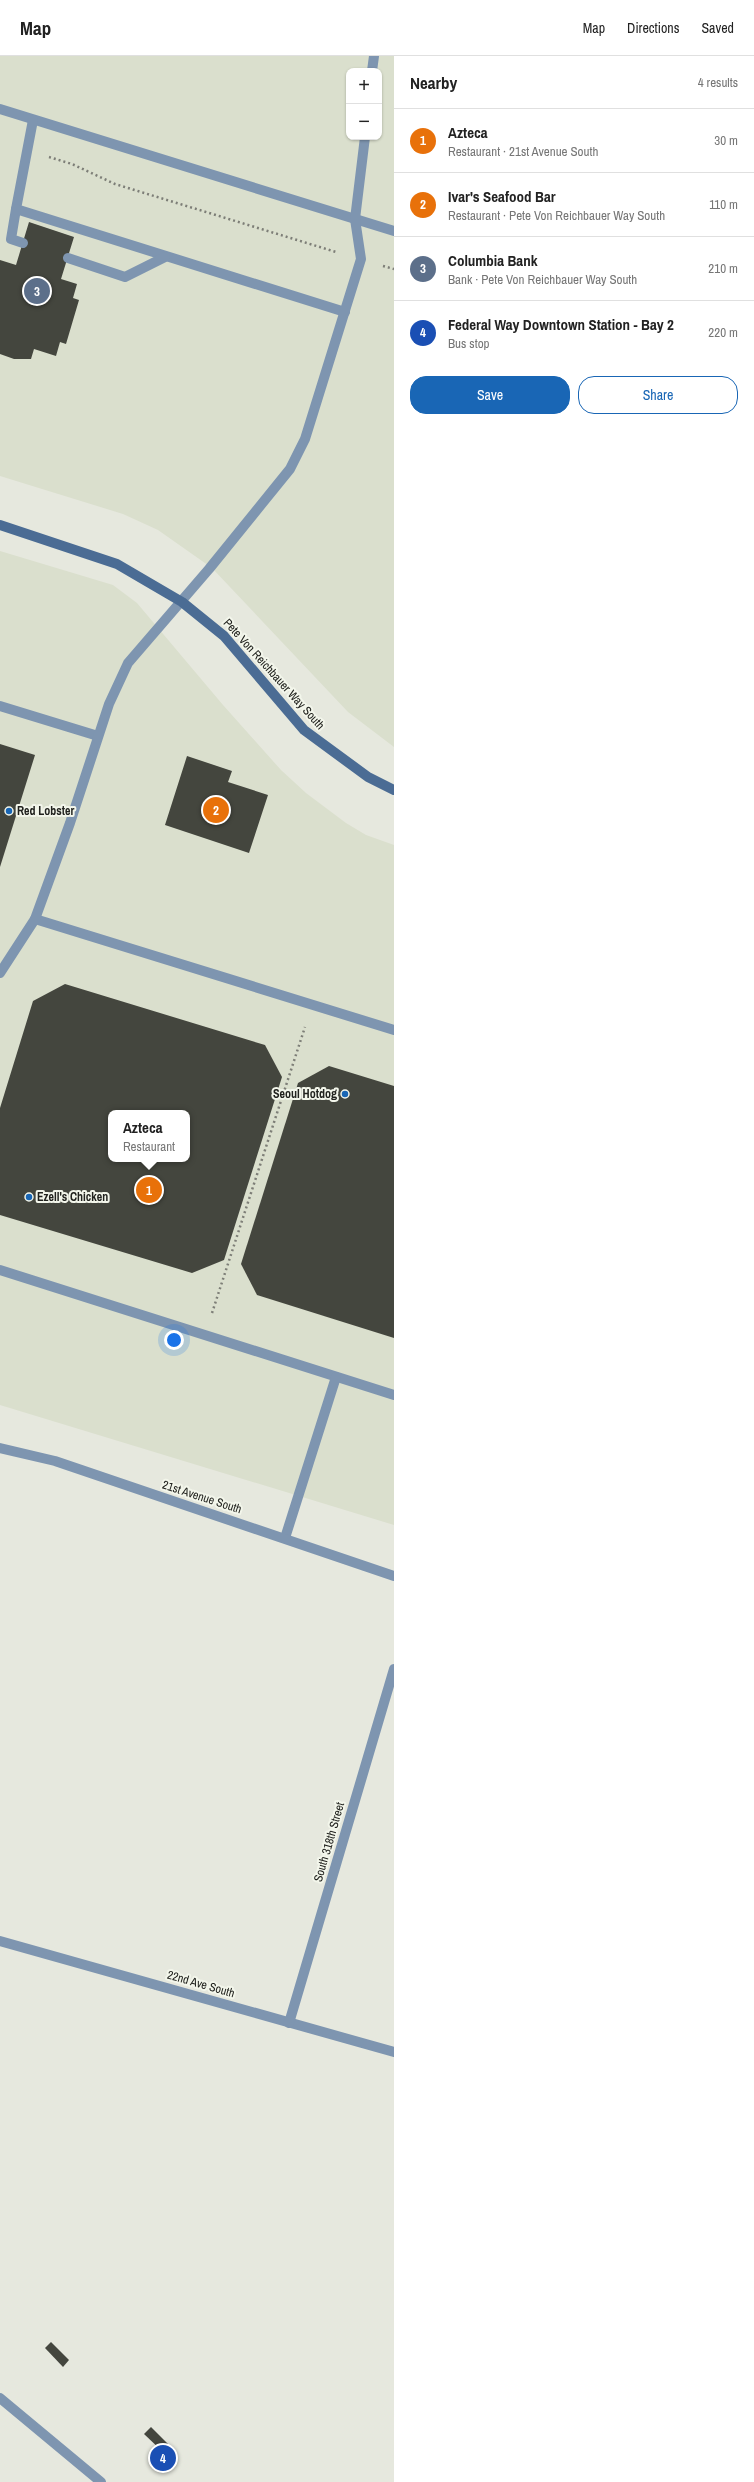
<!DOCTYPE html>
<html lang="en">
<head>
<meta charset="utf-8">
<style>
	:root { --surface:#fff; --page:#f2f2f2; --text:#222; --muted:#767676; --line:#e0e0e0; --accent:#1966b5 }
	body { margin:0; font-family:"Archivo Narrow",sans-serif; background:var(--page); color:var(--text) }
	.controls { position:absolute; right:12px; top:12px; display:grid; overflow:hidden; border-radius:8px; box-shadow:0 1px 3px #0004 }
	.controls button { width:36px; height:36px; display:grid; place-items:center; padding:0; border:0; border-bottom:1px solid var(--line); background:var(--surface); color:var(--text); font:20px sans-serif }
	.you { position:absolute; left:174px; top:1284px; width:14px; height:14px; margin:-10px; border:3px solid #fff; border-radius:50%; background:#1a73e8; box-shadow:0 0 0 6px #1a73e833 }
	.badge { display:grid; place-items:center; width:26px; height:26px; border-radius:50%; background:var(--accent); color:#fff; font-size:13px; font-weight:700 }
	.pin { position:absolute; translate:-50% -50%; border:2px solid #fff; box-shadow:0 1px 4px #0006 }
	.popup { position:absolute; left:108px; top:1054px; width:82px; height:52px; box-sizing:border-box; display:grid; place-content:center; border-radius:8px; background:var(--surface); filter:drop-shadow(0 1px 3px #0005); font-size:13px; white-space:nowrap; color:var(--muted) }
	.popup b { font-size:15px; color:var(--text) }
	.popup::after { content:''; position:absolute; left:50%; top:100%; margin-left:-8px; border:8px solid transparent; border-top-color:var(--surface) }
	.list { margin:0; padding:0; list-style:none }
	h2 { display:flex; justify-content:space-between; align-items:center; height:52px; margin:0; padding:0 16px; font-size:17px }
	h2 small { font-size:13px; font-weight:400; color:var(--muted) }
	.list li { display:grid; grid-template-columns:26px 1fr auto; gap:12px; align-items:center; box-sizing:border-box; height:64px; padding:0 16px; border-top:1px solid var(--line) }
	.list b { display:block; font-size:15px; white-space:nowrap }
	.list p { margin:0; font-size:13px; white-space:nowrap; color:var(--muted) }
	.list em { font-size:13px; font-style:normal; color:var(--muted) }
	.actions { display:flex; gap:8px; padding:12px 16px }
	.actions a { flex:1; padding:9px 0; border:1px solid var(--accent); border-radius:16px; text-align:center; font-size:14px; color:var(--accent) }
	.actions .main { background:var(--accent); color:#fff }
	.map { position:relative; flex:none; width:394px; height:2426px; overflow:hidden }
	header { display:flex; align-items:center; gap:24px; box-sizing:border-box; height:56px; padding:0 20px; background:var(--surface); border-bottom:1px solid var(--line) }
	header strong { font-size:19px }
	nav { display:flex; gap:22px; margin-inline-start:auto; font-size:14px }
	main { display:flex }
	aside { flex:1; background:var(--surface) }
	.map>svg:first-child { display:block }
</style>
</head>
<body>
<header>
<strong>Map</strong>
<nav><a>Map</a><a>Directions</a><a>Saved</a></nav>
</header>
<main>
<div class="map">
<svg width="394" height="2426" viewBox="0 0 394 2426">
	<rect width="100%" height="100%" fill="#e6e8de"/>
	<!-- built -->
	<g fill="#dadfcd" fill-rule="evenodd">
		<path d="M0,0h394v691l-46,-35 -136,-144 -54,-38 -35,-16 -123,-38zM349,15h30v66h-30z"/>
		<path d="M0,495l113,34 24,18 86,102 58,65 25,23 40,30 20,12 28,10v680l-394,-120zM111,1057h76v46h-76z"/>
	</g>
	<!-- building -->
	<g fill="#44463e" fill-rule="evenodd">
		<polygon points="29,166 74,181 61,223 77,228 73,242 79,244 66,288 60,286 56,300 34,293 31,303 14,303 0,298 0,204 16,209"/>
		<polygon points="0,688 35,699 0,811"/>
		<polygon points="187,700 232,715 228,726 268,739 249,797 165,769"/>
		<path d="M65,928l200,61 17,32 -58,183 -32,13 -192,-58v-107l33,-107zM111,1057h76v46h-76z"/>
		<polygon points="329,1010 394,1030 394,1282 257,1239 241,1208 298,1027"/>
		<polygon points="51,2286 69,2304 63,2311 45,2292"/>
		<polygon points="151,2371 169,2389 163,2396 144,2378"/>
	</g>
	<g fill="none" stroke-linecap="round" stroke-linejoin="round">
		<!-- path -->
		<g stroke="#7d7e77" stroke-width="2.5" stroke-dasharray="2 3" stroke-linecap="butt">
			<polyline points="49,101 72,108 115,128 336,196"/>
			<polyline points="383,210 394,213"/>
			<polyline points="212,1257 305,971"/>
		</g>
		<!-- lane -->
		<g stroke="#7e95b0" stroke-width="10">
			<polyline points="372,15 374,0"/>
			<polyline points="0,53 394,175"/>
			<polyline points="33,64 16,153 345,256"/>
			<polyline points="16,153 11,183 23,187"/>
			<polyline points="68,202 125,221 165,201"/>
			<polyline points="0,650 98,680"/>
			<polyline points="35,863 394,974"/>
			<polyline points="0,917 35,863 70,767 109,648 128,607 209,513 290,413 305,383 361,203 355,163 365,81"/>
			<polyline points="0,1214 394,1339"/>
			<polyline points="285,1482 336,1321"/>
			<polyline points="0,2342 101,2426"/>
		</g>
		<!-- street -->
		<g stroke="#7e95b0" stroke-width="10">
			<polyline points="0,1392 55,1405 394,1520"/>
			<polyline points="0,1885 394,1996"/>
			<polyline points="289,1967 394,1613"/>
		</g>
		<!-- secondary -->
		<polyline stroke="#4b6c94" stroke-width="10" points="0,469 117,508 182,546 224,580 304,674 368,721 394,734"/>
	</g>
	<!-- markers -->
	<g fill="#1966b5" stroke="#f3f6eb" stroke-width="1.5">
		<circle cx="9" cy="755" r="4"/>
		<circle cx="345" cy="1038" r="4"/>
		<circle cx="29" cy="1141" r="4"/>
	</g>
	<g text-anchor="middle" stroke-width="4" stroke-linejoin="round" paint-order="stroke">
		<!-- street labels -->
		<g font-size="12" fill="#21221e" stroke="#f3f6eb">
			<text transform="translate(274 618) rotate(48)" y="4">Pete Von Reichbauer Way South</text>
			<text transform="translate(202 1441) rotate(18)" y="4">21st Avenue South</text>
			<text transform="translate(329 1786) rotate(-74)" y="4">South 318th Street</text>
			<text transform="translate(201 1928) rotate(16)" y="4">22nd Ave South</text>
		</g>
		<!-- poi labels -->
		<g font-size="12" font-weight="bold" fill="#21221e" stroke="#f3f6eb" text-anchor="start">
			<text x="17" y="759">Red Lobster</text>
			<text x="337" y="1042" text-anchor="end">Seoul Hotdog</text>
			<text x="37" y="1145">Ezell's Chicken</text>
		</g>
	</g>
</svg>
<div class="controls">
<button>+</button>
<button>−</button>
</div>
<div class="you"></div>
<div class="pin badge" style="left:149px;top:1134px;background:#e8710a">1</div>
<div class="popup"><b>Azteca</b>Restaurant</div>
<div class="pin badge" style="left:216px;top:754px;background:#e8710a">2</div>
<div class="pin badge" style="left:37px;top:235px;background:#5c6f8a">3</div>
<div class="pin badge" style="left:163px;top:2402px;background:#1a4fb4">4</div>
</div>
<aside>
<h2>Nearby<small>4 results</small></h2>
<ul class="list">
<li><span class="badge" style="background:#e8710a">1</span><div><b>Azteca</b><p>Restaurant · 21st Avenue South</p></div><em>30 m</em></li>
<li><span class="badge" style="background:#e8710a">2</span><div><b>Ivar's Seafood Bar</b><p>Restaurant · Pete Von Reichbauer Way South</p></div><em>110 m</em></li>
<li><span class="badge" style="background:#5c6f8a">3</span><div><b>Columbia Bank</b><p>Bank · Pete Von Reichbauer Way South</p></div><em>210 m</em></li>
<li><span class="badge" style="background:#1a4fb4">4</span><div><b>Federal Way Downtown Station - Bay 2</b><p>Bus stop</p></div><em>220 m</em></li>
</ul>
<div class="actions"><a class="main">Save</a><a>Share</a></div>
</aside>
</main>
</body>
</html>
